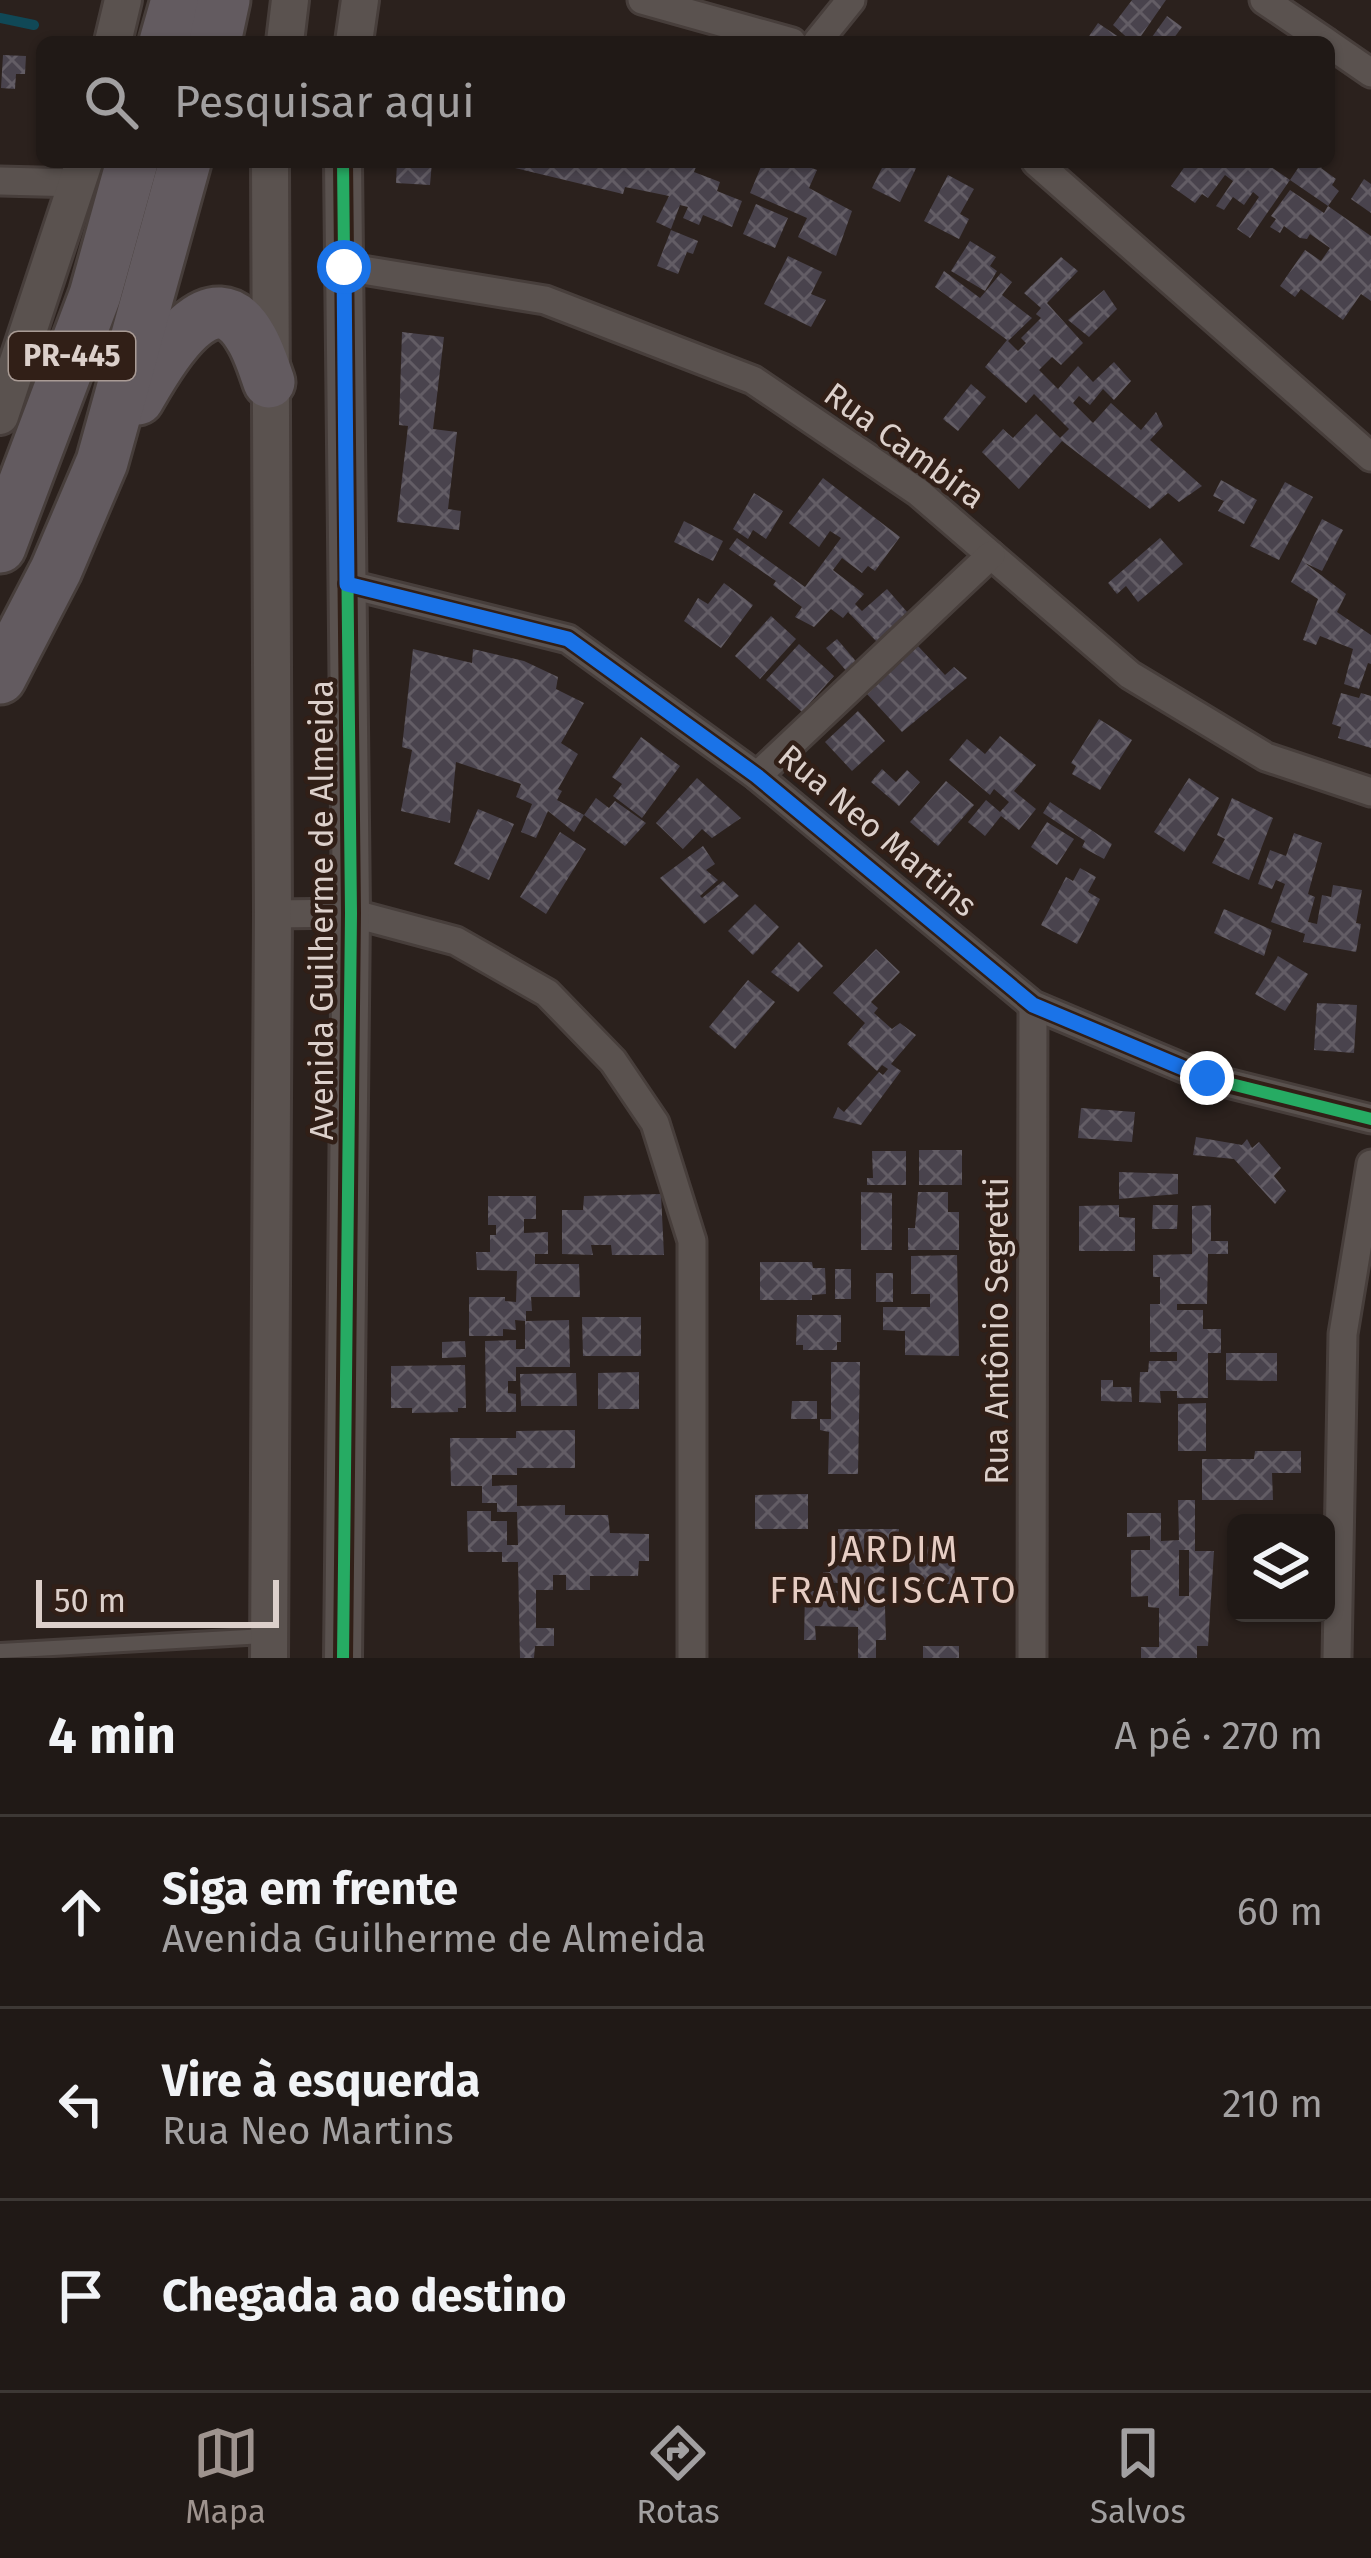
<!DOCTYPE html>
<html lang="pt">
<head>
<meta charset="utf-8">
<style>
	:root { --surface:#201916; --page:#28221f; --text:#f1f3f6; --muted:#a2a0a1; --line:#3d3835; --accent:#9e938e }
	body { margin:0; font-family:"Fira Sans",sans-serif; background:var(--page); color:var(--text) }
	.controls { position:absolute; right:36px; bottom:36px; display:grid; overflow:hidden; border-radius:18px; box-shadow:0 3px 9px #0004 }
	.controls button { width:108px; height:108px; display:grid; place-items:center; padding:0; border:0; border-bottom:3px solid var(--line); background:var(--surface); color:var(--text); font:60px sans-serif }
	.scale { position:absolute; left:36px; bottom:30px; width:243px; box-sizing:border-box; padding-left:12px; border:6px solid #dcd0cb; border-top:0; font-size:33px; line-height:42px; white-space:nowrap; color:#dcd0cb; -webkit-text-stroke:9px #311f17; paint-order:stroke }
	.stop { position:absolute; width:36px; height:36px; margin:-27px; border:9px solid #1a73e8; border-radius:50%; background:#fff }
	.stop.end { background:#1a73e8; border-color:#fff; box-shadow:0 3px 12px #0008 }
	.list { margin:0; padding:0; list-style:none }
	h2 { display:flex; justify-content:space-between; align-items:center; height:156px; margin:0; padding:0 48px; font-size:51px }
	h2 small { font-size:39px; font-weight:400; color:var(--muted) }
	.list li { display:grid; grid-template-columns:78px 1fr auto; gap:36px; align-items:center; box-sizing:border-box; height:192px; padding:0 48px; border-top:3px solid var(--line) }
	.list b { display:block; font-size:45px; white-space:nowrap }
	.list p { margin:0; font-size:39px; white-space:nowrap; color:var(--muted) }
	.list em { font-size:39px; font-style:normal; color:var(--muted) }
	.icon { flex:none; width:66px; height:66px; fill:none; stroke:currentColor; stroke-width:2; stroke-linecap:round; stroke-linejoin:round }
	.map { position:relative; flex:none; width:1371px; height:1658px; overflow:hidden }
	.search { position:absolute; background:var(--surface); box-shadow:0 3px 9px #0004; left:36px; right:36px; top:36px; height:132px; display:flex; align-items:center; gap:30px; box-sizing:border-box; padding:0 42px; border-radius:18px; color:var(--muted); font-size:45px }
	.sheet { height:732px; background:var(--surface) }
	nav { display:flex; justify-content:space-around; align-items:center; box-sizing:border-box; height:168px; border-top:3px solid var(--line); background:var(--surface); font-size:33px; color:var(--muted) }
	nav a { display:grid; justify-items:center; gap:6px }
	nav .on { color:var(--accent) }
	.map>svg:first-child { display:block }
</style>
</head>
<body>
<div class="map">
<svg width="1371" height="1658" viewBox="0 0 1371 1658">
	<defs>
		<pattern id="building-cross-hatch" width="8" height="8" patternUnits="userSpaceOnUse" patternTransform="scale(3)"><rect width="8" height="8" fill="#49434d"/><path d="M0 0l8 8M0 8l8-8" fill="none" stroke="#635d65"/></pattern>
	</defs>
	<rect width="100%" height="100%" fill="#2b211d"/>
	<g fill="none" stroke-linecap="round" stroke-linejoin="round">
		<!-- stream -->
		<polyline stroke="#104856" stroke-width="10" points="0,18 34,25"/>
	</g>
	<!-- building -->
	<g fill="url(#building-cross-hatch)" fill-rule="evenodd">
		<polygon points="1132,0 1166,0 1141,36 1150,42 1132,42 1113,25"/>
		<polygon points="1167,16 1182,27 1171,42 1160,42 1152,37"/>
		<polygon points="1098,23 1126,42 1085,42"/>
		<polygon points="3,55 26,56 25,74 16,74 15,89 1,88"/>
		<polygon points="397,162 432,162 430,185 396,183"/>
		<polygon points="516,162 698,162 694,172 720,182 717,191 742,201 732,227 703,215 699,225 683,218 688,207 680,205 671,229 656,222 669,196 625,187 623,194 515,168"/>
		<polygon points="763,162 796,162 817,170 809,188 852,211 836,256 798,237 807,218 750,193"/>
		<polygon points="885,162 919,162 900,202 872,188"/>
		<polygon points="1188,162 1264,162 1290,180 1250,238 1237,229 1259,197 1253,192 1244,205 1233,197 1224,210 1216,206 1233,181 1225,175 1208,198 1202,194 1195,203 1171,186"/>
		<polygon points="1302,162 1325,162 1321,168 1336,179 1332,185 1339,191 1328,206 1290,180"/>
		<polygon points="948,175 974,189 960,214 969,219 959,239 924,221"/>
		<polygon points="1364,179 1371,184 1371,213 1351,199"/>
		<polygon points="1290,190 1324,213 1328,206 1371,236 1371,301 1361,294 1343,320 1301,289 1295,297 1280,286 1305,250 1321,261 1330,248 1310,234 1307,239 1300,238 1284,226 1280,233 1270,227 1276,219 1271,216"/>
		<polygon points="756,204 788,218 775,248 743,234"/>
		<polygon points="671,230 698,241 693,254 687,252 678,274 657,266"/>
		<polygon points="970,241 996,257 990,266 997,271 985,291 951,271"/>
		<polygon points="788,256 822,272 811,294 826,300 811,327 764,304"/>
		<polygon points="1061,257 1078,271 1047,303 1083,343 1061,365 1052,357 1039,370 1058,389 1078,366 1093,382 1114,362 1131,381 1114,400 1103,389 1090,405 1079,396 1073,403 1093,423 1111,403 1141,430 1156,412 1163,426 1150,440 1202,486 1179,502 1168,493 1150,509 1062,441 1019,489 982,452 1003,429 1013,438 1036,414 1060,438 1069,429 1034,394 1026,403 985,367 1007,340 935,287 944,271 980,298 1001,273 1012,282 1002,295 1032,318 1008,341 1018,351 1026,343 1021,338 1041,318 1036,314 1041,308 1024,293"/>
		<polygon points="1104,290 1117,309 1089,337 1068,320"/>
		<polygon points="402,332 444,337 433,429 457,432 448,509 461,511 459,530 397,522 408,426 399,425"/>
		<polygon points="971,384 986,397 958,431 943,419"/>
		<polygon points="823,478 900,537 875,571 868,566 862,573 842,558 833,570 864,594 855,604 862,611 887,589 915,621 904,632 897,624 877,642 848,612 843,618 831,609 814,627 795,617 802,607 773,585 776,581 729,549 737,538 805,587 841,538 830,531 819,547 789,523"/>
		<polygon points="1221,480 1257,500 1244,524 1218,511 1224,501 1213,496"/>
		<polygon points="1285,482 1313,497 1279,560 1250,546"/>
		<polygon points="754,493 783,511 766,539 753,530 748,539 733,529"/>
		<polygon points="1322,519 1343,530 1322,571 1305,563 1346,594 1337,612 1371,635 1371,664 1368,663 1359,689 1344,684 1353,649 1320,636 1316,645 1303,640 1318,599 1291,582"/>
		<polygon points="684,521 723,541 713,561 674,542"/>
		<polygon points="1160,538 1183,564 1138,602 1126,586 1117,594 1108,583"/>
		<polygon points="724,583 753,605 721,648 684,621 698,598 708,604"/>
		<polygon points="771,616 796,639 760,679 735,656"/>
		<polygon points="837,639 860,666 850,675 826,648"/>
		<polygon points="799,644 834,676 802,712 766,680"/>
		<polygon points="918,646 945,675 954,667 967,678 902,732 867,694"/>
		<polygon points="413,649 472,663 473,649 524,661 558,677 556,689 584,703 561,743 578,754 558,789 562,791 557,800 584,815 574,832 548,811 536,838 521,832 532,804 516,797 521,784 456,762 450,823 401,811 412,750 402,747"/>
		<polygon points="1341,693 1359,698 1361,693 1371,696 1371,748 1338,738 1341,727 1332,724"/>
		<polygon points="858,711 885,741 852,771 825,742"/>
		<polygon points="1099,719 1132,740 1100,790 1072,774 1076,766 1071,763"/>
		<polygon points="1000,736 1036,765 1014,791 1036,809 1019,830 1001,816 985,836 968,822 986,800 1000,812 1009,802 994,789 990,795 949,760 967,739 985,754"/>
		<polygon points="641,737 680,766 642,818 613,796 622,784 612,777"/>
		<polygon points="882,769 896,782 907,770 920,782 899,806 871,782"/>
		<polygon points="697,778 741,818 712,838 702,829 683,849 656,823"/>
		<polygon points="1189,778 1219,798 1184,852 1154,832"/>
		<polygon points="946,781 974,805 938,846 910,822"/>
		<polygon points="596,798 609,808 615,801 646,823 625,846 584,815"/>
		<polygon points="1232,798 1273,818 1249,880 1212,863 1225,839 1217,835"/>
		<polygon points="1050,802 1112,844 1104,859 1082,847 1085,841 1043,813"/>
		<polygon points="478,809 514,824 489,880 454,864"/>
		<polygon points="1047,822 1074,839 1057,865 1031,847"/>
		<polygon points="560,832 586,849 546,914 520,897"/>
		<polygon points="1294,833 1322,843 1308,894 1315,897 1308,922 1317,924 1322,895 1331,897 1333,885 1362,890 1356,923 1361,924 1356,952 1303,942 1305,934 1271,922 1285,884 1276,880 1272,889 1258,884 1270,850 1286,856"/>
		<polygon points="703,846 715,864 706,870 718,880 700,896 702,898 723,881 739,896 704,924 660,878"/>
		<polygon points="1080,868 1096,877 1088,892 1100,899 1077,944 1041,925 1066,877 1073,881"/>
		<polygon points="755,904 779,927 753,955 728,931"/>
		<polygon points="1224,909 1272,930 1264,956 1214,933"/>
		<polygon points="799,942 823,966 798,992 771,972"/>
		<polygon points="876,949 900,972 871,1002 878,1008 874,1013 892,1029 900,1023 916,1035 891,1064 901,1071 861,1125 833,1118 838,1107 844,1112 879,1072 883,1075 888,1069 882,1065 877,1071 847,1044 865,1023 833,993"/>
		<polygon points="1278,956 1308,974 1285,1011 1255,994"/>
		<polygon points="748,980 775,1002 735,1049 709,1027"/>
		<polygon points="1317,1003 1357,1005 1354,1053 1314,1050"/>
		<polygon points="1081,1108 1135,1112 1132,1142 1078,1138"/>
		<polygon points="1196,1137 1242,1145 1247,1139 1252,1148 1259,1142 1281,1168 1274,1176 1286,1191 1275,1204 1234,1159 1193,1155"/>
		<rect x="919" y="1150" width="43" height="35"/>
		<polygon points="872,1151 906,1151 906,1185 867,1185 867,1178 873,1178"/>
		<polygon points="1119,1172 1178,1174 1178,1194 1119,1199"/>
		<polygon points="861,1192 892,1193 892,1250 861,1250"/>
		<polygon points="918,1192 948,1192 948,1212 959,1212 959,1250 908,1250 908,1228 915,1228"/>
		<polygon points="661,1194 664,1255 612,1255 611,1245 591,1245 593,1255 562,1254 562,1210 583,1210 584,1196"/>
		<polygon points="488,1196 536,1196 536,1219 524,1219 524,1233 548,1232 548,1254 535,1254 535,1264 579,1264 580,1297 531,1297 532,1311 526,1311 526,1321 569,1320 570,1367 516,1367 516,1381 508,1381 508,1393 516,1394 516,1412 486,1412 485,1341 516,1340 516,1349 525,1349 525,1321 515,1320 516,1330 503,1329 503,1336 469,1336 469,1297 505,1297 505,1301 516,1302 517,1271 477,1270 476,1252 490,1252 490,1235 496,1235 496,1225 488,1225"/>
		<polygon points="1119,1205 1119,1217 1135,1218 1135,1251 1079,1251 1079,1206"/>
		<polygon points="1153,1205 1178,1205 1177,1229 1152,1229"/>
		<polygon points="1211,1205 1211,1241 1228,1241 1228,1254 1208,1254 1207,1304 1177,1304 1177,1310 1203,1310 1203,1329 1221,1329 1221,1353 1208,1353 1208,1398 1177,1398 1177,1391 1160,1391 1161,1403 1139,1402 1140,1372 1148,1372 1149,1361 1177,1361 1177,1352 1150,1352 1150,1304 1160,1304 1160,1277 1153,1277 1153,1255 1192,1254 1192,1206"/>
		<polygon points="957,1255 959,1356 905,1355 905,1331 883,1330 883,1307 930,1307 930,1294 911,1294 911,1256"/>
		<polygon points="760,1262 812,1262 813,1268 825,1268 826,1294 812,1295 812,1300 760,1300"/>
		<rect x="835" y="1269" width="16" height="30"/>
		<rect x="876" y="1273" width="17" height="29"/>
		<polygon points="797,1315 841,1315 841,1342 837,1342 837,1350 803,1350 803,1345 796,1345"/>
		<polygon points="582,1317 641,1317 641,1356 583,1356"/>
		<polygon points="465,1341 466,1357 442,1358 442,1342"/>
		<polygon points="1226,1353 1277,1353 1277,1381 1226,1380"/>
		<polygon points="831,1362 860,1362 858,1474 828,1474 829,1432 820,1430 820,1419 831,1419"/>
		<polygon points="465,1365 466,1408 458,1408 458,1412 412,1413 412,1408 391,1408 391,1366"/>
		<polygon points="639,1372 639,1409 598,1409 598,1373"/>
		<polygon points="576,1373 577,1406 521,1406 520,1374"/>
		<polygon points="1101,1380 1113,1380 1113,1387 1131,1387 1132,1402 1101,1401"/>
		<polygon points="792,1401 817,1401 817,1419 791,1419"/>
		<polygon points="1206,1403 1206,1451 1178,1451 1178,1404"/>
		<polygon points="575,1430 575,1468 517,1468 517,1475 492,1475 492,1486 517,1485 517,1506 565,1505 565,1515 608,1515 610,1533 649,1534 649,1561 639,1561 638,1576 590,1576 590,1590 566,1590 566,1575 553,1575 553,1590 536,1590 536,1628 554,1628 554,1646 535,1646 534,1658 520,1658 518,1562 502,1562 502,1552 468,1552 467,1511 491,1511 491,1521 507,1521 507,1545 518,1545 517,1512 497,1512 497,1503 482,1503 482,1486 451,1486 450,1438 516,1438 516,1431"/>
		<polygon points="1255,1451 1301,1451 1301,1473 1272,1473 1273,1500 1202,1500 1202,1459 1254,1459"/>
		<polygon points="808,1494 808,1529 755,1529 755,1495"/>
		<path d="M1178,1500h17v51h19l-6,95h-11v12h-56v-11h18v-39l-11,-1v-11l-17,1v-47h19v-14l-23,1v-24h34v28l18,-1zM1179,1550h10v46h-10z"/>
		<polygon points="838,1529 899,1529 898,1542 883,1542 886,1640 876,1640 876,1658 858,1658 858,1627 815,1626 816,1640 804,1640 805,1591 848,1591 848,1610 858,1611 858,1583 824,1583 823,1572 830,1572 830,1547 838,1547"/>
		<polygon points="954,1546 955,1584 910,1584 909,1554 916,1554 916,1547"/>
		<rect x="923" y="1646" width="36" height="12"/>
	</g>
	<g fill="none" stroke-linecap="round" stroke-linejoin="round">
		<!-- service casing -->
		<g stroke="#473e3b" stroke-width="20">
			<polyline id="service" points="0,1651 265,1636"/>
		</g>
		<!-- minor casing -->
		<g stroke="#473e3b" stroke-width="33">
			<g id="minor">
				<polyline points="642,0 792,42"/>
				<polyline points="1264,0 1326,42"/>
				<polyline points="817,42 851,0"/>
				<polyline points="1329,44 1371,73"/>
				<polyline points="1036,162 1371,457"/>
				<polyline points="0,181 79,183"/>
				<polyline points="344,267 545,300 753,380 918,492 1130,675 1266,757 1371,792"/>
				<polyline points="347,584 568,639 757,776 1033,1005 1207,1078 1371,1119"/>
				<polyline points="757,776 991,555"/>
				<polyline points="273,914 351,913 456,941 547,993 613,1061 655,1123 692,1241 692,1658"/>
				<polyline points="1032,1658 1033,1005"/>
				<polyline points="1337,1658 1343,1334 1371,1164"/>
			</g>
		</g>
		<!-- tertiary casing -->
		<g stroke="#473e3b" stroke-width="42">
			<g id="tertiary">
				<polyline points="113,42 123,0"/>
				<polyline points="285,42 290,0"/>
				<polyline points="354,42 360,0"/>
				<polyline points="0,416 84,162"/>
				<polyline points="269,1658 273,914 270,162"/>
				<polyline points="343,1658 351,913 343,162"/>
			</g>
		</g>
		<!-- motorway casing -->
		<g stroke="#473e3b" stroke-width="57">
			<g id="motorway">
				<polyline points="165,42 177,0"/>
				<polyline points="215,42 224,0"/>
				<path d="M138,399c19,-33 73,-132 113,-61 8,13 13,30 18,44"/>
				<polyline points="0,547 95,295 132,162"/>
				<polyline points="0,678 56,570 102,462 185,162"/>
			</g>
		</g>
		<!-- service -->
		<use href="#service" stroke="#5a524f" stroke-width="14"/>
		<!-- minor -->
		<use href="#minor" stroke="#5a524f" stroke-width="27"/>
		<!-- tertiary -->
		<use href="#tertiary" stroke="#5a524f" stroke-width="36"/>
		<!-- motorway -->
		<use href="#motorway" stroke="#635b60" stroke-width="51"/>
		<!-- cycleway casing -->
		<g stroke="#311f17" stroke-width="20">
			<g id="cycleway">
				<polyline points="347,584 568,639 757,776 1033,1005 1207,1078 1371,1119"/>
				<polyline points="343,1658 351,913 343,162"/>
			</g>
		</g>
		<!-- cycleway -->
		<use href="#cycleway" stroke="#26ab63" stroke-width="12"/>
	</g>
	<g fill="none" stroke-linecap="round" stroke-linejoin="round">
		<!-- route -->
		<polyline stroke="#1a73e8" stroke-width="15" points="344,267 347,584 568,639 757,776 1033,1005 1207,1078"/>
	</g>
	<g text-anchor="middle" stroke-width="9" stroke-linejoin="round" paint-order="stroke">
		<!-- shield labels -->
		<rect fill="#311f17" stroke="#a99b95" stroke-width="3" x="9" y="332" width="126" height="48" rx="9"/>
		<g font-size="30" font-weight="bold" fill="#dcd0cb">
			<text x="72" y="366">PR-445</text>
		</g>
		<!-- street labels -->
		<g font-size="33" fill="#dcd0cb" stroke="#311f17">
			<text transform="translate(905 445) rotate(36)" y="12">Rua Cambira</text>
			<text transform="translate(878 830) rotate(40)" y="12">Rua Neo Martins</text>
			<text transform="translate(321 910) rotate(-90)" y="12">Avenida Guilherme de Almeida</text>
			<text transform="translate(996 1331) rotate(-90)" y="12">Rua Antônio Segretti</text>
		</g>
		<!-- neighbourhood labels -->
		<g font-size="36" letter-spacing="3" fill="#e6cdc3" stroke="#311f17">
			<text x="894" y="1562">JARDIM<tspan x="894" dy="41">FRANCISCATO</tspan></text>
		</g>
	</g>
</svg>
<div class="controls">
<button><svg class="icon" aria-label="layers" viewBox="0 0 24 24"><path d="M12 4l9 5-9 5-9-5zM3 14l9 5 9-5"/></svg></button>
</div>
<div class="scale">50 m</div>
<div class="stop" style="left:344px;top:267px"></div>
<div class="stop end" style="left:1207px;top:1078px"></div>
<div class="search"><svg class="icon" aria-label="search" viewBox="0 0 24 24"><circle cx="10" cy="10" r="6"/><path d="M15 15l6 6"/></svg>Pesquisar aqui</div>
</div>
<section class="sheet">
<h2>4 min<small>A pé · 270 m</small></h2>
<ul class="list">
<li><svg class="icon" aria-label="ahead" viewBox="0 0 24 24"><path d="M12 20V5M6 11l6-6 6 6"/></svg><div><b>Siga em frente</b><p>Avenida Guilherme de Almeida</p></div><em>60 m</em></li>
<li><svg class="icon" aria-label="left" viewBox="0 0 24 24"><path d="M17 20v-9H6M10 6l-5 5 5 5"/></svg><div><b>Vire à esquerda</b><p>Rua Neo Martins</p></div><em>210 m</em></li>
<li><svg class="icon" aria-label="arrive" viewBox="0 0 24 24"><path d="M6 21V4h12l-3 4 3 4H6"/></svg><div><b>Chegada ao destino</b></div></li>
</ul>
</section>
<nav>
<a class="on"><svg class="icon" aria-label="map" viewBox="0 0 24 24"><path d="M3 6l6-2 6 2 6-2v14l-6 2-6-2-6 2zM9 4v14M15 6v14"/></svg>Mapa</a>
<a><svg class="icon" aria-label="directions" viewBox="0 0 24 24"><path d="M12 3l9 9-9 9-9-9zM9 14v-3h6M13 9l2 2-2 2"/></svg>Rotas</a>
<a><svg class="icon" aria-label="saved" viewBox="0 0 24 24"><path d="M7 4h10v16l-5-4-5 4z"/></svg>Salvos</a>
</nav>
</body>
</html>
